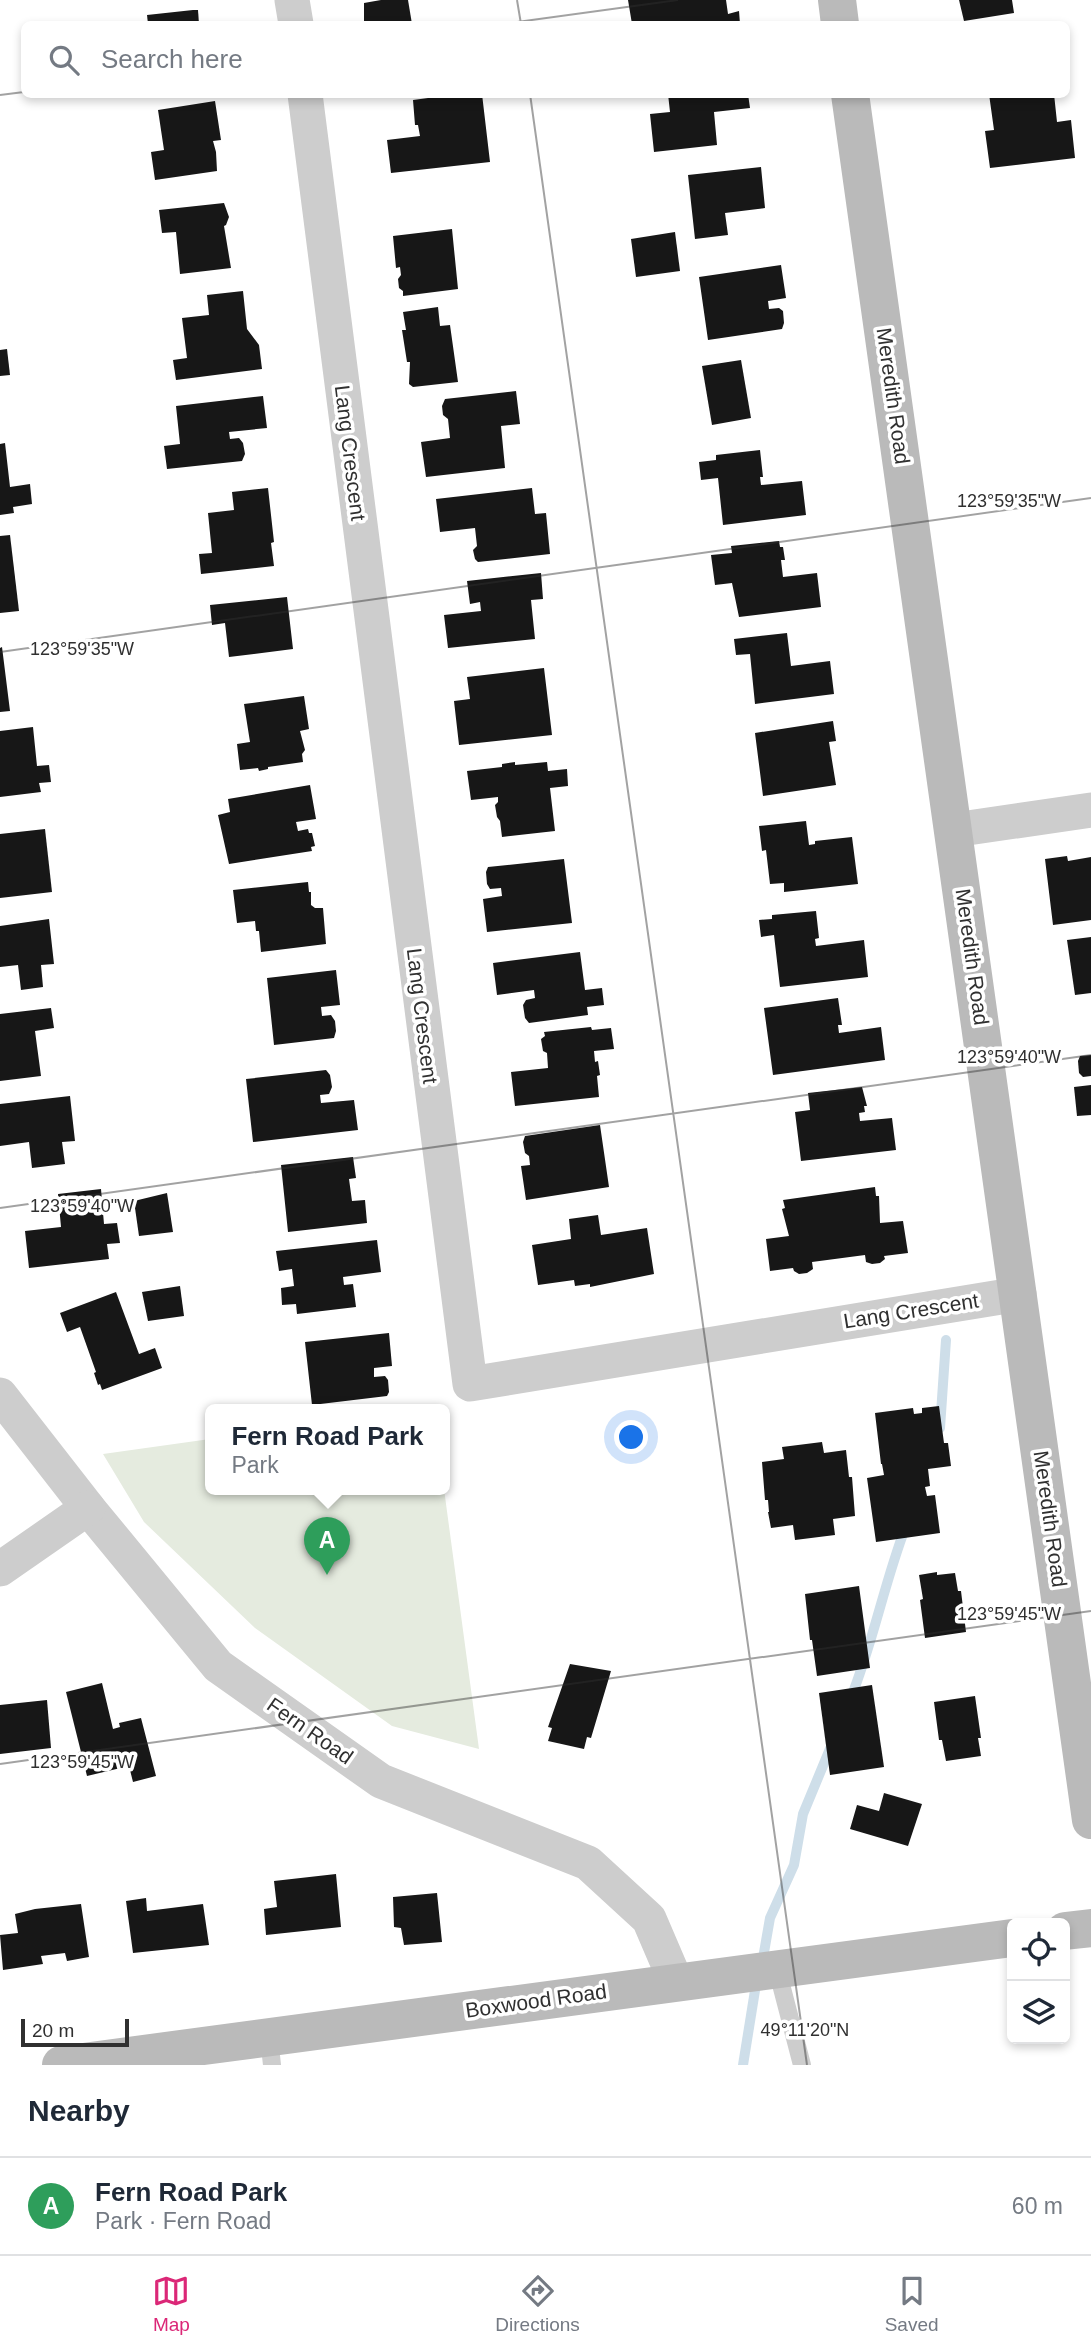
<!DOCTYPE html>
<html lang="en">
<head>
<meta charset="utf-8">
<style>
	:root { --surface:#fff; --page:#f2f2f3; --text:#1f2937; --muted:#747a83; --line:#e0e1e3; --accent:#db2777 }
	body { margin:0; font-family:Arial,sans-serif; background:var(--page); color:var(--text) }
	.controls { position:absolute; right:21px; bottom:21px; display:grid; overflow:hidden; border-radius:10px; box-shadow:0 4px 10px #0003 }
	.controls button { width:63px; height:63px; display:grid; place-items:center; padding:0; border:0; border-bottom:2px solid var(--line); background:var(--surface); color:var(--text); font:35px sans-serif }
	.scale { position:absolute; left:21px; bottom:18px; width:108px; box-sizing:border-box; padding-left:7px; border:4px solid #303030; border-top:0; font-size:19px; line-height:24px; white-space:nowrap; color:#303030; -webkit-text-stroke:5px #fff; paint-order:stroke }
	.you { position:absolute; left:632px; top:1438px; width:24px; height:24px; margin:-18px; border:5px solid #fff; border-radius:50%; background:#1a73e8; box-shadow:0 0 0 10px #1a73e833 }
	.badge { display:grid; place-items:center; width:46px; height:46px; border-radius:50%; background:var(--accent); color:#fff; font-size:23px; font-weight:700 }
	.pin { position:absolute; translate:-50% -58px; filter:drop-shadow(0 2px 4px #0008) }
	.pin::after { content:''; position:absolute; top:37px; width:24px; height:21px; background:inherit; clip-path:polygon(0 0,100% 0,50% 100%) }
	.popup { position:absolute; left:205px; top:1404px; width:245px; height:91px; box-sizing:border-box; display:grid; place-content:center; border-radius:10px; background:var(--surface); filter:drop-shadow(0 2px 5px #0005); font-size:23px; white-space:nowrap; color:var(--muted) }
	.popup b { font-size:26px; color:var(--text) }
	.popup::after { content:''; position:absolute; left:50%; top:100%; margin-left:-14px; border:14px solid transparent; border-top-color:var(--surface) }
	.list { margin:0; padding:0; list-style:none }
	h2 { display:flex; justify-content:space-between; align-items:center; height:91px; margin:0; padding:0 28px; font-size:30px }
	h2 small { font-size:23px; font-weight:400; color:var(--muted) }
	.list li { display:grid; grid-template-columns:46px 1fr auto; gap:21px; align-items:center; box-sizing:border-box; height:98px; padding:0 28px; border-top:2px solid var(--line) }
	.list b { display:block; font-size:26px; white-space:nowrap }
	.list p { margin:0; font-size:23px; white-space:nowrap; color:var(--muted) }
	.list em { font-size:23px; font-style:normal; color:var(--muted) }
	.icon { flex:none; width:38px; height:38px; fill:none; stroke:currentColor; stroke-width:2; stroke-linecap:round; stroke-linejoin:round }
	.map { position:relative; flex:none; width:1091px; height:2065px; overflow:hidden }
	.search { position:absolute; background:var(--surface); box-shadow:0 4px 10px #0003; left:21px; right:21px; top:21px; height:77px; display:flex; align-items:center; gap:18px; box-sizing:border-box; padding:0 24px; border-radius:10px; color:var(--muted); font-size:26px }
	.sheet { height:189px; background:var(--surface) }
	nav { display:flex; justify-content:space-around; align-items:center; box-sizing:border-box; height:98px; border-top:2px solid var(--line); background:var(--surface); font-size:19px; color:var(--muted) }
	nav a { display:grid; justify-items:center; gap:4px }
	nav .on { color:var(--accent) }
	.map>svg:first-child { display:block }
</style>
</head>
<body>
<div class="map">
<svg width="1091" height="2065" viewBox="0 0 1091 2065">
	<rect width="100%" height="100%" fill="#fff"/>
	<!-- green -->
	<polygon fill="#e5ebdf" points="210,1439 210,1489 444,1489 479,1749 392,1726 255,1628 144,1522 103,1454"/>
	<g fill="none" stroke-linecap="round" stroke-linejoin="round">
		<!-- stream -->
		<g stroke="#cedee9" stroke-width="10">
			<polyline points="940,1428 946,1340"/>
			<path d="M850,1700c23,-56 34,-117 56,-174"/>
			<polyline points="762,1964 770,1918 794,1865 803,1814 832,1744"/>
			<polyline points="743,2065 757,1978"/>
		</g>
	</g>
	<!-- building -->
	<g fill="#171717">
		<polygon points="381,0 408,0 412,24 368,24 364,21 364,3"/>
		<polygon points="628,0 726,0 728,14 739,11 740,24 632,24"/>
		<polygon points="959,0 1012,0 1014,13 964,21"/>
		<polygon points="193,10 198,10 199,24 148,24 147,15"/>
		<polygon points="458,94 482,94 490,162 391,173 387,140 420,136 418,125 415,125 413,100"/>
		<polygon points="668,94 748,94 750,108 714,112 717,145 654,152 650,114 670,112"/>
		<polygon points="989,94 1054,94 1057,122 1071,120 1075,158 990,168 985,131 994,130"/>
		<polygon points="215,101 221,140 213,141 216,152 217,171 155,180 151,152 164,150 158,110"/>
		<polygon points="761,167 765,208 725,213 728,235 695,239 688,175"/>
		<polygon points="224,203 229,217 226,225 224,226 231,268 180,274 176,232 162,233 159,210"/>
		<polygon points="452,229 458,289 403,296 403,291 399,288 398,279 401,275 400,267 396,268 393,236"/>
		<polygon points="675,232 680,271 636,277 631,239"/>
		<polygon points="781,265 786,298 768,301 769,309 779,308 783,311 784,323 782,329 708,340 699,277"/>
		<polygon points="243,291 247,329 259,345 262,369 176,380 173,360 187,358 182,318 209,315 207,295"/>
		<polygon points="438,307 440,326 450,325 458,382 413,387 409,384 410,362 407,362 402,330 406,330 403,312"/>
		<polygon points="7,349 10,375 0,376 0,350"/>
		<polygon points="741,360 751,418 712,425 702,366"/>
		<polygon points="516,391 520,424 501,426 505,468 426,477 421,442 450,438 448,419 443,415 442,406 445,399"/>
		<polygon points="263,396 267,428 229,432 230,439 239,438 243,443 245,454 242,461 167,469 164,446 180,444 176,406"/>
		<polygon points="5,443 10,487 30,484 32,504 13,507 14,513 0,515 0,444"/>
		<polygon points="760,450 763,477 760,477 761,485 802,481 806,515 723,525 718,478 701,480 699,462 716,460 716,455"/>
		<polygon points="268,488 274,542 271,543 274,566 201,574 199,554 212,553 208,513 234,510 232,492"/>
		<polygon points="532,488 535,514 546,513 550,554 478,562 475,559 473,550 477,546 475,528 440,532 436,499"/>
		<polygon points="10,535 19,611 0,613 0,536"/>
		<polygon points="779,541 780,547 783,547 785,560 781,560 783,577 817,573 821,607 739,617 732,583 715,585 711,555 732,553 731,546"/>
		<polygon points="541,573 543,599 531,600 535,639 448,648 444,615 481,611 480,602 470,604 467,581"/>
		<polygon points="287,597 293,649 229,657 225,623 212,625 210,605"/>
		<polygon points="787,633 791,666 830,661 834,694 755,704 750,654 736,655 734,639"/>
		<polygon points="2,647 10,711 0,712 0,648"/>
		<polygon points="544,668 552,735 459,745 454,701 470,699 467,677"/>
		<polygon points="304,696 309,729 300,731 305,750 302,754 303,762 268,767 268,769 259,771 258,768 240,770 237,744 250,742 244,704"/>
		<polygon points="833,721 836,741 829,742 836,785 763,796 755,733"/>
		<polygon points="33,727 37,766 49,765 51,782 39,783 41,792 0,797 0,731"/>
		<polygon points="515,762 515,765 547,762 548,771 567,769 568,786 550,788 555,831 502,837 500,821 497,817 495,805 498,802 498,797 471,800 467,771 502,767 502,764"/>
		<polygon points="310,785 316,819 296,822 298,831 308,829 309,833 312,833 315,846 311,847 312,851 229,864 218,815 230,812 228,799"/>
		<polygon points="806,821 809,845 815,844 815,841 852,837 858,884 784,892 784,883 770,884 766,850 762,851 759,826"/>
		<polygon points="45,829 52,892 0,898 0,834"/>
		<polygon points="1067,856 1068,861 1091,857 1091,920 1053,925 1045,859"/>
		<polygon points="564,859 572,923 487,932 483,899 502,896 501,888 490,889 487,884 486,872 488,867"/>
		<polygon points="308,882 309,892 311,892 311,905 315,908 323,908 326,944 261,952 259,931 256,931 255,921 237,923 233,890"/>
		<polygon points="816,911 819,938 815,939 816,946 864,940 868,977 780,987 774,935 761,937 759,920 772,919 772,915"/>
		<polygon points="49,919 54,964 41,965 43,987 21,990 18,965 0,967 0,926"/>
		<polygon points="1091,937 1091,993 1075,995 1067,940"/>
		<polygon points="580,952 585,990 602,988 604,1005 587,1007 588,1015 529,1023 525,1018 523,1005 526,1000 535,998 534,990 497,995 493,963"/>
		<polygon points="336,970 340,1005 321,1007 322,1016 331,1015 335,1021 336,1031 334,1038 274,1045 267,978"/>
		<polygon points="838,998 842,1025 838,1025 839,1033 881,1027 885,1060 773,1075 764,1008"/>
		<polygon points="51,1008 54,1028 35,1031 41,1076 0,1081 0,1014"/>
		<polygon points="591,1027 592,1030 611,1028 614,1049 594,1051 595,1062 598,1061 600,1075 597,1076 599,1097 515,1106 511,1072 548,1068 547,1053 543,1051 541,1039 545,1036 544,1032"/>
		<polygon points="1091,1055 1091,1076 1083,1077 1079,1073 1078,1061 1080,1056"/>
		<polygon points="326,1070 330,1075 332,1087 329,1094 320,1095 321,1103 354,1100 358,1130 253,1142 246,1079"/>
		<polygon points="1091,1085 1091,1115 1077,1116 1074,1087"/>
		<polygon points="862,1087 867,1106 864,1106 865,1112 859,1113 860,1121 892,1118 896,1150 801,1161 795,1112 810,1110 808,1093"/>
		<polygon points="70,1096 75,1141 62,1142 65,1164 32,1168 29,1142 0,1146 0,1104"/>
		<polygon points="600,1125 609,1187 526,1200 521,1166 530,1165 529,1156 525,1153 523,1142 525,1136"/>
		<polygon points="353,1157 356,1178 349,1179 352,1201 365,1200 367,1223 288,1232 281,1165"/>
		<polygon points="875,1187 876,1196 879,1196 880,1223 903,1221 908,1253 884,1256 885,1259 880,1263 872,1264 866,1262 865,1255 812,1262 813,1269 807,1273 799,1274 794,1271 793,1268 770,1271 766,1239 789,1236 782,1209 785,1208 783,1200"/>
		<polygon points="101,1189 104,1224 117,1223 120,1243 107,1244 109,1259 29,1268 25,1231 61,1227 58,1194"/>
		<polygon points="167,1193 173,1232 139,1236 134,1201"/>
		<polygon points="598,1215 601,1235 647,1228 654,1274 590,1287 590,1284 575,1286 574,1280 538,1285 532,1245 571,1239 569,1219"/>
		<polygon points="377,1240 381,1272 343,1277 344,1285 353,1284 356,1307 297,1314 296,1304 282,1305 281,1288 294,1286 292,1269 279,1271 276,1251"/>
		<polygon points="180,1286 184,1316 148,1321 142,1292"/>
		<polygon points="116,1292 139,1354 155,1348 162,1368 102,1390 100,1384 98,1385 94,1373 96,1372 80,1327 67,1332 60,1313"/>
		<polygon points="389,1333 392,1366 374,1368 374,1377 385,1376 388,1380 389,1392 387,1396 312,1405 305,1342"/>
		<polygon points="939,1406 944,1443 948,1443 951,1466 928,1469 930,1486 925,1487 927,1496 935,1495 940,1533 876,1542 867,1478 884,1475 882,1464 881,1464 875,1413 913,1408 914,1414 922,1413 922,1408"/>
		<polygon points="822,1442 824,1453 846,1450 849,1477 852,1477 855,1516 833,1519 835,1535 795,1540 793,1525 771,1528 768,1512 769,1512 768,1500 765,1500 762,1462 784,1459 782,1447"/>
		<polygon points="937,1572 937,1575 955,1573 958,1591 961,1591 966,1632 925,1638 920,1600 923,1599 919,1575"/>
		<polygon points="859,1586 870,1668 817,1676 812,1640 810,1640 805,1594"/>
		<polygon points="570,1664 611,1671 591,1738 587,1737 584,1749 548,1741 552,1728 548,1727"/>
		<polygon points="102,1683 113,1729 120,1727 119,1723 141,1718 156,1776 133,1782 129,1766 87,1776 66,1692"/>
		<polygon points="872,1685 884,1767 830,1775 819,1693"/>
		<polygon points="975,1696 981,1738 978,1738 981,1756 946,1761 942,1740 939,1740 934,1702"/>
		<polygon points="47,1700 51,1748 0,1754 0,1705"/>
		<polygon points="884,1793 922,1804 908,1846 850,1829 857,1805 879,1811"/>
		<polygon points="336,1874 341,1927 266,1935 264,1909 277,1907 274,1881"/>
		<polygon points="437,1893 442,1942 404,1945 401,1928 394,1927 393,1897"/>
		<polygon points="146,1898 147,1911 203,1904 209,1945 133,1953 126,1901"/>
		<polygon points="81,1904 89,1957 67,1961 65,1953 41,1956 43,1964 3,1970 0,1935 18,1933 15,1914 35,1909"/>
	</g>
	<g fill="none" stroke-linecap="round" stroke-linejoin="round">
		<!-- lane -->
		<g stroke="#cdcdcd" stroke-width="18">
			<polyline points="777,1969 802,2065"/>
			<polyline points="269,2037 272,2065"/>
		</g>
		<!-- street -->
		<g stroke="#cdcdcd" stroke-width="35">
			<polyline points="292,0 296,24"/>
			<polyline points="305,94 470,1384 1019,1294"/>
			<polyline points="954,830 1091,810"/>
			<polyline points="0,1395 88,1508 218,1666 381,1781 588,1863 649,1919 676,1982"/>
			<polyline points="0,1569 88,1508"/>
		</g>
		<!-- secondary -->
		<g stroke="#bababa" stroke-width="38">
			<polyline points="837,0 840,24"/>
			<polyline points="850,94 1091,1820"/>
			<polyline points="1065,1931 1091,1928"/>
			<polyline points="61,2065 1012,1938"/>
		</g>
	</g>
	<!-- ticks -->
	<path fill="none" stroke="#303030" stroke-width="2" stroke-opacity="0.45" d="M517,0l4,24M503,24l175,-24M530,94l277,1971M0,95l24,-3M0,652l1091,-154M0,1208l1091,-153M0,1764l1091,-153"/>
	<g text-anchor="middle" stroke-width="7" stroke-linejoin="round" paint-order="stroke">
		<!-- street labels -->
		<g font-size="21" fill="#303030" stroke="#fff">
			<text transform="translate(893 396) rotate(82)" y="7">Meredith Road</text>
			<text transform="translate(350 453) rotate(83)" y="7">Lang Crescent</text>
			<text transform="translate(972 957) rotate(82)" y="7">Meredith Road</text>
			<text transform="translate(422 1016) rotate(83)" y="7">Lang Crescent</text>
			<text transform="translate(911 1311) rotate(-9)" y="7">Lang Crescent</text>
			<text transform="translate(1050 1519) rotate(82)" y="7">Meredith Road</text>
			<text transform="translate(310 1731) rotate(35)" y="7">Fern Road</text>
			<text transform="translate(536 2001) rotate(-8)" y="7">Boxwood Road</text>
		</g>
	</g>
	<g font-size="18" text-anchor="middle" fill="#303030" stroke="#fff" stroke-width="7" stroke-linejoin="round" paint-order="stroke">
		<text x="1009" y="507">123°59'35"W</text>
		<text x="82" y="655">123°59'35"W</text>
		<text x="1009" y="1063">123°59'40"W</text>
		<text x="82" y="1212">123°59'40"W</text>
		<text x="1009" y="1620">123°59'45"W</text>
		<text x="82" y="1768">123°59'45"W</text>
		<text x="805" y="2036">49°11'20"N</text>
	</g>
</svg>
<div class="controls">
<button><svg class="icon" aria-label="locate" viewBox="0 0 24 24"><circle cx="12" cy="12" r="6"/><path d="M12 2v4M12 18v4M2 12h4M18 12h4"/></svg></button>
<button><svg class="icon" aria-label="layers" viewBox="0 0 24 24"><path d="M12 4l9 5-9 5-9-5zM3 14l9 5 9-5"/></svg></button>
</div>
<div class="scale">20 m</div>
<div class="you"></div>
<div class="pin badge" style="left:327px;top:1575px;background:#2e9e5b">A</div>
<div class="popup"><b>Fern Road Park</b>Park</div>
<div class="search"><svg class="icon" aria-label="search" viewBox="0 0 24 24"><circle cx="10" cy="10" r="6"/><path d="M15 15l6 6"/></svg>Search here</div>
</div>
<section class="sheet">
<h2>Nearby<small></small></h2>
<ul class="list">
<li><span class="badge" style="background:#2e9e5b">A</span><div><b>Fern Road Park</b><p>Park · Fern Road</p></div><em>60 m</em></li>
</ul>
</section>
<nav>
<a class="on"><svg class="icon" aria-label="map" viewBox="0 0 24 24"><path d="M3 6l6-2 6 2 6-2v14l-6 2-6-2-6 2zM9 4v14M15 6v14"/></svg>Map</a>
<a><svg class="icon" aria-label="directions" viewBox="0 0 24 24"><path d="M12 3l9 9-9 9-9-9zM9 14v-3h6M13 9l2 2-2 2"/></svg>Directions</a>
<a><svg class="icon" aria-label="saved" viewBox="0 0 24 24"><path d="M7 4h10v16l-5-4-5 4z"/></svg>Saved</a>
</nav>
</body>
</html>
